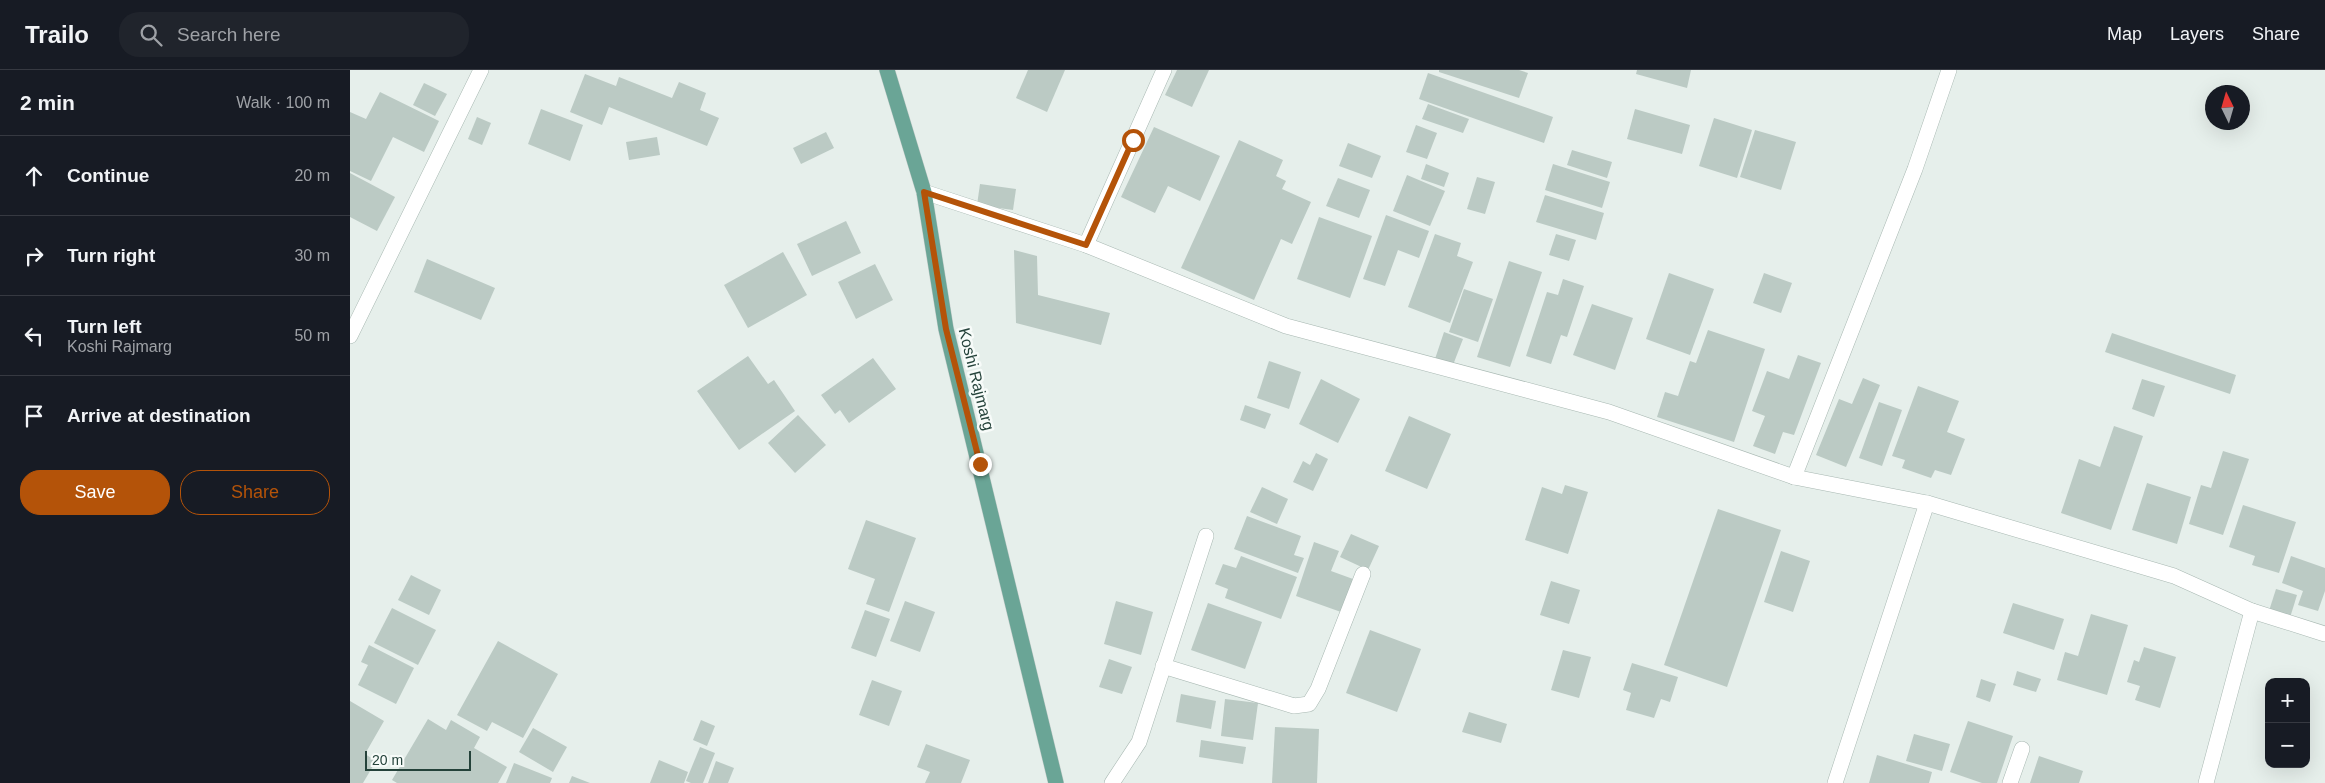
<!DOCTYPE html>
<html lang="en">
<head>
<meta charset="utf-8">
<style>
	:root { --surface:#171b24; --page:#20242c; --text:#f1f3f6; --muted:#9ea1a6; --line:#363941; --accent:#b45309 }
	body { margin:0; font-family:Helvetica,sans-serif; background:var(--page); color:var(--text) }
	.controls { position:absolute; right:15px; bottom:15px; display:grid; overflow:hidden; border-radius:10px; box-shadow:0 5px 20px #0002 }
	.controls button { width:45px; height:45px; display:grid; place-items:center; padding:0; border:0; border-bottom:1px solid var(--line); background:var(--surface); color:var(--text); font:25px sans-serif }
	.compass { position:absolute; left:1855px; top:15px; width:45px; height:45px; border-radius:50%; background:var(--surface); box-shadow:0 5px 20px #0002; rotate:355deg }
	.scale { position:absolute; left:15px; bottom:12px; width:106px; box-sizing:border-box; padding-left:5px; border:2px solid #24423a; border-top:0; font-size:14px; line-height:18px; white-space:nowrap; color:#24423a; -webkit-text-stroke:4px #f7fbf9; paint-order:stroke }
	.stop { position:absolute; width:15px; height:15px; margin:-11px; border:4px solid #b45309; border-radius:50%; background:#fff }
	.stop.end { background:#b45309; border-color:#fff; box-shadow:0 1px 5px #0008 }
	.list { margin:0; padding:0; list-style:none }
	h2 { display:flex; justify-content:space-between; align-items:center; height:65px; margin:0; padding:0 20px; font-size:21px }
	h2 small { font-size:16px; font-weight:400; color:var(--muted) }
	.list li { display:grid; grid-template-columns:32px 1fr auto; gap:15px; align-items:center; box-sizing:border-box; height:80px; padding:0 20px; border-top:1px solid var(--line) }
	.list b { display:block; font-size:19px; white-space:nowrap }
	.list p { margin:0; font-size:16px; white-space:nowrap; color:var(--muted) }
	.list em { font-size:16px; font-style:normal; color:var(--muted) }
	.actions { display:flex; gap:10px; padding:15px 20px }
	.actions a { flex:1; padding:11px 0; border:1px solid var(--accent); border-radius:20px; text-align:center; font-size:18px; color:var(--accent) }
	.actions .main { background:var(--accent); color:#fff }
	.icon { flex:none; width:28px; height:28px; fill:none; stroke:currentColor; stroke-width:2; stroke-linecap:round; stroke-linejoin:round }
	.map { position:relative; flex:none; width:1975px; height:713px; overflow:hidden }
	header { display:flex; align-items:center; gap:30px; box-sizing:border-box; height:70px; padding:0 25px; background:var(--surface); border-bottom:1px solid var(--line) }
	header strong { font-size:24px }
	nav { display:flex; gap:28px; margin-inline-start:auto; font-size:18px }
	.search { width:350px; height:45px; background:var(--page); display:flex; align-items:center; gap:12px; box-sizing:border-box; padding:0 18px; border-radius:20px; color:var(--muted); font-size:19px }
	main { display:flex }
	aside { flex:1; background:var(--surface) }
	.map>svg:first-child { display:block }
</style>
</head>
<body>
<header>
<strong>Trailo</strong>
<div class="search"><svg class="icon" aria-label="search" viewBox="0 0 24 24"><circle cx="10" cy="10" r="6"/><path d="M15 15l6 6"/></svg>Search here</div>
<nav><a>Map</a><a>Layers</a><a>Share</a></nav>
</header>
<main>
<aside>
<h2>2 min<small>Walk · 100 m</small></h2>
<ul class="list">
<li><svg class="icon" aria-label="ahead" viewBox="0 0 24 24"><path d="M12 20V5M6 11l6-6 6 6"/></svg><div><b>Continue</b></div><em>20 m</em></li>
<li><svg class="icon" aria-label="right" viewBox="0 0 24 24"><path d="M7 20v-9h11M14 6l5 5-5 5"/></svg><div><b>Turn right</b></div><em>30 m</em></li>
<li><svg class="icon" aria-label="left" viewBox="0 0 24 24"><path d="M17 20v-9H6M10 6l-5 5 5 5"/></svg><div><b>Turn left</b><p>Koshi Rajmarg</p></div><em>50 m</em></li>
<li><svg class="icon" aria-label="arrive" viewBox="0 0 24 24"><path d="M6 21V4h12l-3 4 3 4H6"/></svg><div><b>Arrive at destination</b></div></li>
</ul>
<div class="actions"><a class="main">Save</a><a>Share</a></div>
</aside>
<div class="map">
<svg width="1975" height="713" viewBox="0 0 1975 713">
	<rect width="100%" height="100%" fill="#e6efeb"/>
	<!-- building -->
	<g fill="#bbcac4">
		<polygon points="678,0 715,0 697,42 666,28"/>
		<polygon points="827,0 859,0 842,37 815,25"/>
		<polygon points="1089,0 1169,0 1178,3 1169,28 1089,2"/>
		<polygon points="1287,0 1341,0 1337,18 1286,4"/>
		<polygon points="1078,3 1203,47 1194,73 1069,29"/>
		<polygon points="235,4 266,16 269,7 322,28 329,12 356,23 350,40 369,48 357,76 259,37 252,55 220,42"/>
		<polygon points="74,13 97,24 85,46 63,35"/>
		<polygon points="30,22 89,51 74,82 43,67 21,111 0,101 0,42 16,49"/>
		<polygon points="1078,34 1119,49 1113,63 1072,49"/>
		<polygon points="191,39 233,55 220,91 178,74"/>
		<polygon points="1285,39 1340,55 1332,84 1277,69"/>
		<polygon points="127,47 141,53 132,75 118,69"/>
		<polygon points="1364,48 1402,60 1387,108 1349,96"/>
		<polygon points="1066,55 1087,63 1077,89 1056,82"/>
		<polygon points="804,57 870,86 850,131 818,116 805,143 771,127"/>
		<polygon points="1405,60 1446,72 1431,120 1390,107"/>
		<polygon points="476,62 484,78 451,94 443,78"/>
		<polygon points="307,67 310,85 279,90 276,72"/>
		<polygon points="889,70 933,90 926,106 936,111 932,119 961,132 942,174 931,169 904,230 831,198"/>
		<polygon points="998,73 1031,86 1022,108 989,96"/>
		<polygon points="1222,80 1262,92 1257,108 1217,95"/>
		<polygon points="1076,94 1099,103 1094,117 1071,109"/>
		<polygon points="1203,94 1260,112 1252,138 1195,120"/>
		<polygon points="0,103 45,127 27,161 0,147"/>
		<polygon points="1057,105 1095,121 1080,156 1043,141"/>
		<polygon points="1127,107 1145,112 1135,144 1117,139"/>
		<polygon points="988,108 1020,120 1009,148 976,136"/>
		<polygon points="630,114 666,119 663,140 627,135"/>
		<polygon points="1195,125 1254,143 1246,170 1186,152"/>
		<polygon points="1036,145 1079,161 1069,188 1048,180 1035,216 1013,209"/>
		<polygon points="969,147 1022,166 1000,228 947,209"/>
		<polygon points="496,151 511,183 462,206 447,174"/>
		<polygon points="1085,164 1111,173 1107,186 1123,192 1100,253 1058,237"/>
		<polygon points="1206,164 1226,170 1219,191 1199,185"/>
		<polygon points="664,180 687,186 688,225 760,243 751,275 666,253"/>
		<polygon points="433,182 457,225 398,258 374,215"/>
		<polygon points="77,189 145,218 131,250 64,222"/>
		<polygon points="1159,191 1192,202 1160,297 1127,287"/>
		<polygon points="525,194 543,230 506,249 488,212"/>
		<polygon points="1319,203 1364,219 1340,285 1296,269"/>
		<polygon points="1414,203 1442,213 1431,243 1403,233"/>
		<polygon points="1213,209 1234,216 1217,267 1211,265 1201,294 1176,286 1197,222 1208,225"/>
		<polygon points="1114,219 1143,229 1128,272 1099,262"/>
		<polygon points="1242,234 1283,248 1265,300 1223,285"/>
		<polygon points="1358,260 1415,279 1384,372 1307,347 1315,322 1328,326 1340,291 1346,293"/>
		<polygon points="1094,262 1113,269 1103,295 1085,289"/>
		<polygon points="1762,263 1886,305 1880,324 1755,282"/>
		<polygon points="1448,285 1471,293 1444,365 1433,362 1425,384 1403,376 1415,346 1402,341 1417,301 1439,309"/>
		<polygon points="398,286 418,314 424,310 445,341 389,380 347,321"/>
		<polygon points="523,288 546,319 499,353 490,340 485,344 471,325"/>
		<polygon points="919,291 951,302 939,339 907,328"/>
		<polygon points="1513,308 1530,315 1496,397 1466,385 1489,329 1502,334"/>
		<polygon points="971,309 1010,329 988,373 949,354"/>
		<polygon points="1792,309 1815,316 1804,347 1782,339"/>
		<polygon points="1568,316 1609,331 1597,362 1615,369 1601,405 1585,400 1581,408 1552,398 1555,390 1542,386"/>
		<polygon points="1529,332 1552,340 1532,396 1509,388"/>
		<polygon points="895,335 921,344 915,359 890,350"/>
		<polygon points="448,345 476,375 445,403 418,373"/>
		<polygon points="1059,346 1101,364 1077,419 1035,401"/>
		<polygon points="1764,356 1793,366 1761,460 1711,443 1729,389 1750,397"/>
		<polygon points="1873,381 1899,389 1873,465 1839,454 1851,415 1861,418"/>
		<polygon points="966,383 978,389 963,421 943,412 953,391 960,395"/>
		<polygon points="1797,413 1841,427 1827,474 1782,460"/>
		<polygon points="1215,415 1238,422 1218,484 1175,470 1192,417 1212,424"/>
		<polygon points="912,417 938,429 927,454 900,442"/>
		<polygon points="1893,435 1946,452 1929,503 1902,495 1905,486 1879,477"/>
		<polygon points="1368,439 1431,460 1377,617 1314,595"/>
		<polygon points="897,446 951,466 944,485 954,488 948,503 884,479"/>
		<polygon points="516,450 566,468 539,542 516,534 525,509 498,499"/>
		<polygon points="1001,464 1029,476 1018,500 990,487"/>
		<polygon points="964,472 989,481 981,501 1003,509 991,542 946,526"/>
		<polygon points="1431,481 1460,491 1443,542 1414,532"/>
		<polygon points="891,486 947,507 931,549 875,528 878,519 865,514 873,494 886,498"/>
		<polygon points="1941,486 1975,498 1975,521 1968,541 1948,535 1953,521 1932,513"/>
		<polygon points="61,505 91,520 79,545 48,530"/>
		<polygon points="1201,511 1230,520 1219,554 1190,545"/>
		<polygon points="1926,519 1947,525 1939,551 1918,544"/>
		<polygon points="555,531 585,542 570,582 540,571"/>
		<polygon points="766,531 803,542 791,585 754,574"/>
		<polygon points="858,533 912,552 895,599 841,580"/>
		<polygon points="1663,533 1714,549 1704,580 1653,563"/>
		<polygon points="42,538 86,560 68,595 24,573"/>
		<polygon points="515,540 540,549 526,587 501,578"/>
		<polygon points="1741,544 1778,555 1757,625 1707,610 1715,582 1728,586"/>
		<polygon points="1020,560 1071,579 1047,642 996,623"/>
		<polygon points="148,571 208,604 173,668 142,652 137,661 107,645"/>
		<polygon points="19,575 64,598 46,634 8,615 18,595 11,592"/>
		<polygon points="1794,577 1826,587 1810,638 1785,630 1790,616 1777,612 1784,590 1789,592"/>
		<polygon points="1213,580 1241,587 1229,628 1201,620"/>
		<polygon points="759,589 782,597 772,624 749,617"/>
		<polygon points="1282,593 1328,607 1320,632 1311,629 1304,648 1276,640 1281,623 1273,620"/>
		<polygon points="1667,601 1691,609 1686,622 1663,615"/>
		<polygon points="1631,609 1646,614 1640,632 1626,627"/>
		<polygon points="522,610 552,621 539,656 509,645"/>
		<polygon points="831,624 866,631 861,659 826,652"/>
		<polygon points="875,629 908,633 903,670 871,666"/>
		<polygon points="0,631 34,651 15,684 26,691 13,713 0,713"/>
		<polygon points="1119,642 1157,654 1151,673 1112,662"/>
		<polygon points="78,649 96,660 101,650 130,667 124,678 157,697 148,713 47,713 42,710"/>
		<polygon points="351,650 365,656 357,676 343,670"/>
		<polygon points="1618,651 1663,666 1647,713 1632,713 1600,702"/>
		<polygon points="925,657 969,659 967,713 922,713"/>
		<polygon points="183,658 217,677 203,702 169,682"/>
		<polygon points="1564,664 1600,674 1592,701 1556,691"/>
		<polygon points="851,670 896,677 893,694 849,687"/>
		<polygon points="576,674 620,690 611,713 575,713 580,702 567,697"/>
		<polygon points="350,677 365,683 353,713 341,713 336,711"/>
		<polygon points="1527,685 1582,702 1579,713 1519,713"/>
		<polygon points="1689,686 1733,701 1729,713 1680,713"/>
		<polygon points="309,690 338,702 334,713 300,713"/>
		<polygon points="366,691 384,698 378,713 358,713"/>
		<polygon points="164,693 202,708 200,713 156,713"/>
		<polygon points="222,706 240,713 219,713"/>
	</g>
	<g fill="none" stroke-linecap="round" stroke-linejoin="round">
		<!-- minor casing -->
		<g stroke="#a8b8b2" stroke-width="16">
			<g id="minor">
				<polyline points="574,122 736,175 936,256 1259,342 1444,407 1577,433 1824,506 1902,541 1975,564"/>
				<polyline points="736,175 814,0"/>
				<polyline points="0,266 131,0"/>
				<polyline points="1444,407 1565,99 1599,0"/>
				<polyline points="813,596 944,636 959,634 968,619 1013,504"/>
				<polyline points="762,713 789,672 856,466"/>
				<polyline points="1485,713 1577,433"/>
				<polyline points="1660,713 1672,679"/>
				<polyline points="1856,713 1902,541"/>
			</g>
		</g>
		<!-- major casing -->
		<g stroke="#c2cac8" stroke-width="16">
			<polyline id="major" points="537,0 574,122 596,259 706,713"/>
		</g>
		<!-- minor -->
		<use href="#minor" stroke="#fff" stroke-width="15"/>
		<!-- major -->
		<use href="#major" stroke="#6aa596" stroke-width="15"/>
	</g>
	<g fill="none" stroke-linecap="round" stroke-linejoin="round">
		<!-- route -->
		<polyline stroke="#b45309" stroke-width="6" points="630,394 596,259 574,122 736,175 783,70"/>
	</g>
	<g text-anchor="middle" stroke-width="5" stroke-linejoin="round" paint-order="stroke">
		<!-- street labels -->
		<g font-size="16" fill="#24423a" stroke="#f7fbf9">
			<text transform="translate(627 309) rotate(76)" y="6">Koshi Rajmarg</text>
		</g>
	</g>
</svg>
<div class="controls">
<button>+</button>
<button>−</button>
</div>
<svg class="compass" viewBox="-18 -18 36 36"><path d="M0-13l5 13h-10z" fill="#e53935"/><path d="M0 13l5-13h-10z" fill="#9ea1a6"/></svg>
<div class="scale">20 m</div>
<div class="stop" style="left:783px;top:70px"></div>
<div class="stop end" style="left:630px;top:394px"></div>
</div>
</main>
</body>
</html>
